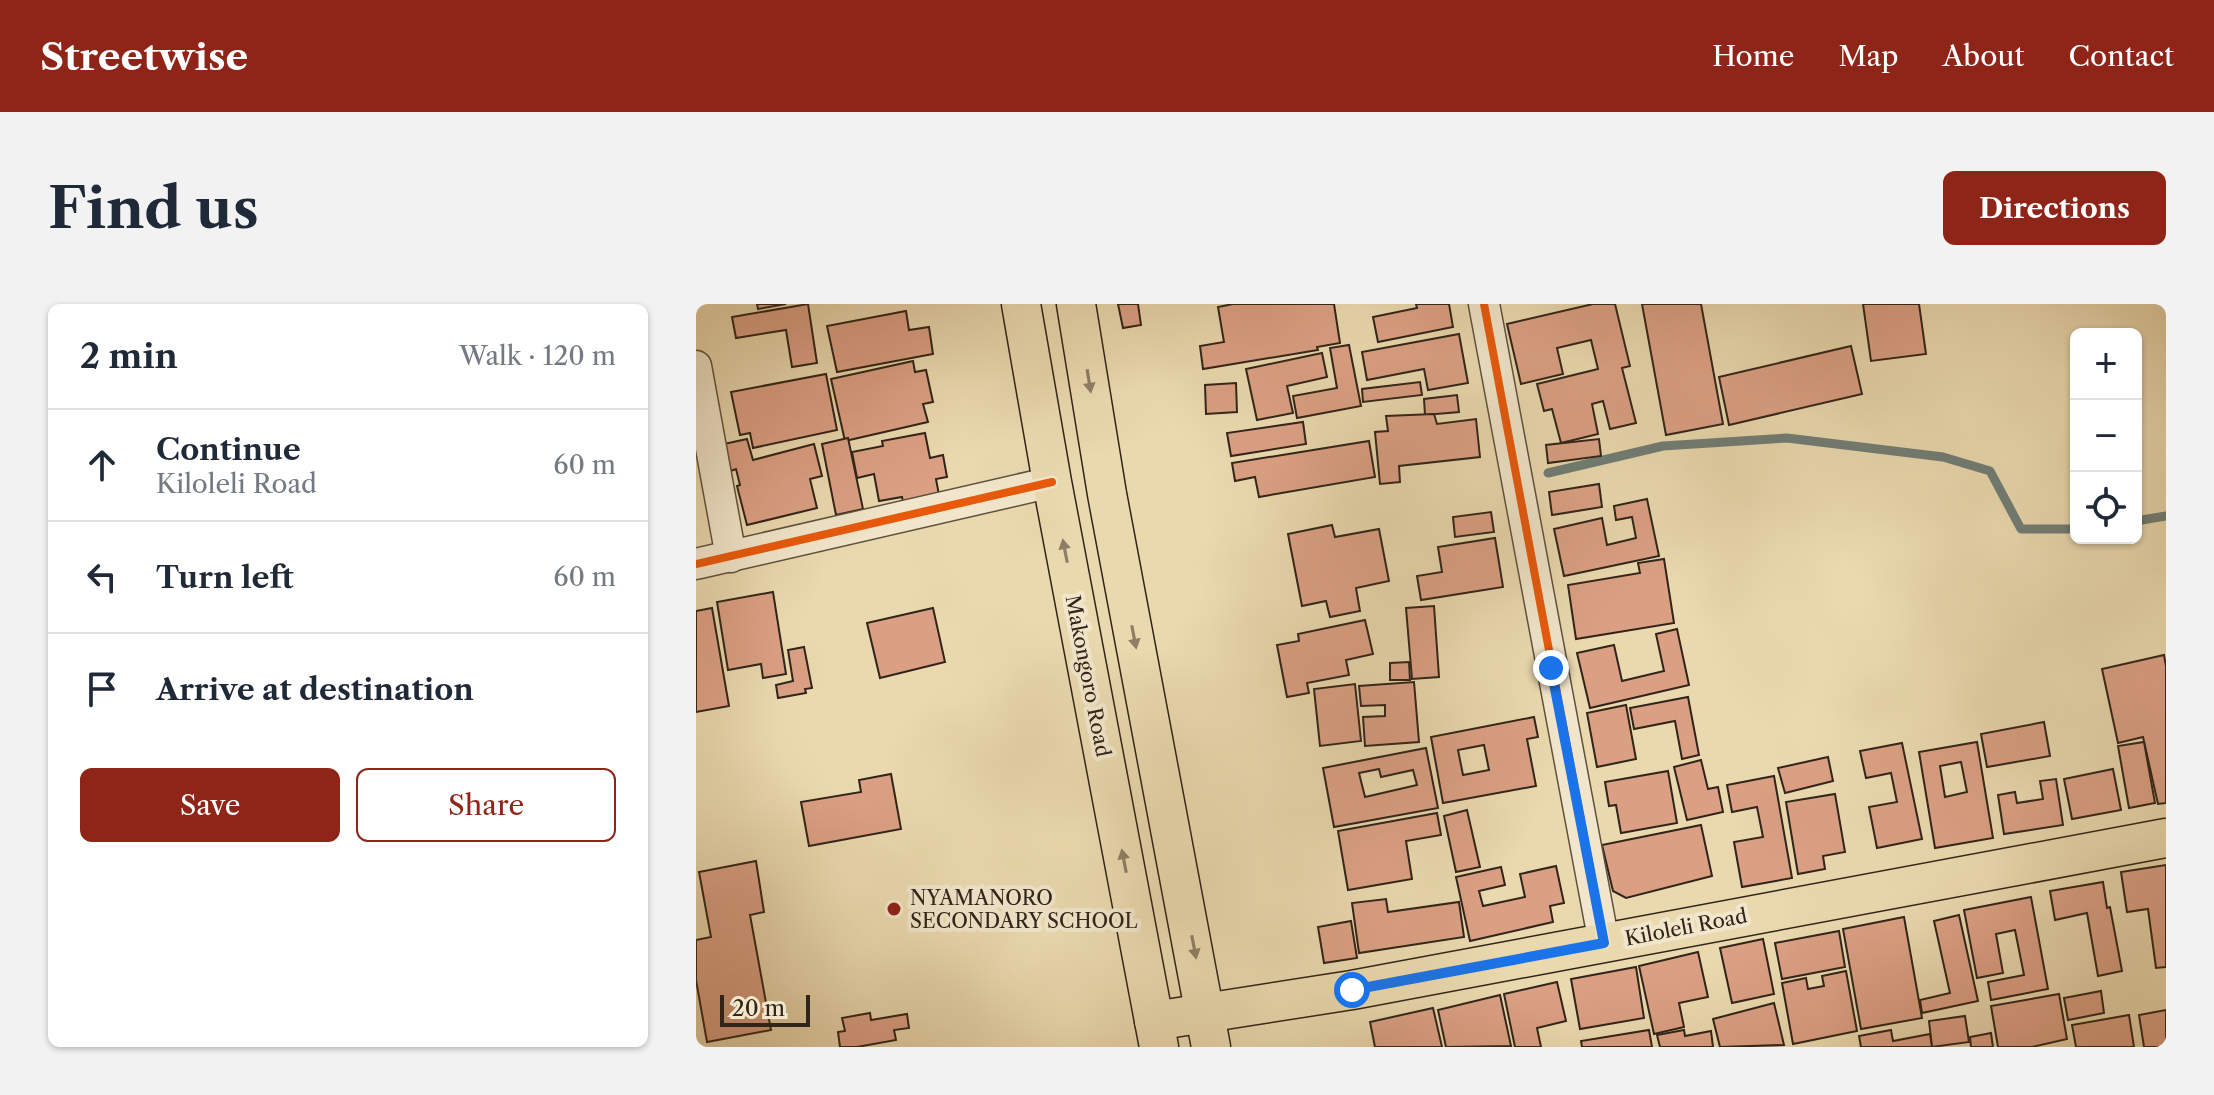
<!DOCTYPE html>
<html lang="en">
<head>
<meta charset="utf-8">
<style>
	:root { --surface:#fff; --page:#f2f2f3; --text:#1f2937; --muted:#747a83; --line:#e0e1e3; --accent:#8f2418 }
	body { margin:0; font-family:"Libre Caslon Text",serif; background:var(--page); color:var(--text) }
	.controls { position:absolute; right:24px; top:24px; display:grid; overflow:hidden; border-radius:12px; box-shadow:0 2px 6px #0004 }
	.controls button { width:72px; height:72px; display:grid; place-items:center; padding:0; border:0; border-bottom:2px solid var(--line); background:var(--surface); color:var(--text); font:40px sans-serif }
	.scale { position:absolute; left:24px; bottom:20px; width:90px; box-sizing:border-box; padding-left:8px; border:4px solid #312419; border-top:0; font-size:22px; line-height:28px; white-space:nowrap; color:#312419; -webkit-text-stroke:6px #f1e6cb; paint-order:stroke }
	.stop { position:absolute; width:24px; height:24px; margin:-18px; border:6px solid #1a73e8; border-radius:50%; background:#fff }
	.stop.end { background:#1a73e8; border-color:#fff; box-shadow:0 2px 8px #0008 }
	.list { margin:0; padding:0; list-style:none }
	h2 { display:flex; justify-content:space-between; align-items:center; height:104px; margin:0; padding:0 32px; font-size:34px }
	h2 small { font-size:26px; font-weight:400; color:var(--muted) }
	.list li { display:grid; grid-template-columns:52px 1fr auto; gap:24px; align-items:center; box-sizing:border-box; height:112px; padding:0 32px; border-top:2px solid var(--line) }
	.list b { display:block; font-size:30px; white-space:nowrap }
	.list p { margin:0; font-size:26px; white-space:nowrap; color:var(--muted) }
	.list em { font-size:26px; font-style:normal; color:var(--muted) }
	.actions { display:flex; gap:16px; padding:24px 32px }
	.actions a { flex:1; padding:18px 0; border:2px solid var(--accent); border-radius:12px; text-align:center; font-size:28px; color:var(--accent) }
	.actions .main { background:var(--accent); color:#fff }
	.icon { flex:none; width:44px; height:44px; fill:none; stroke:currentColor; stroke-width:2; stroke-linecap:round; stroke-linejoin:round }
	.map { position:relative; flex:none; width:1470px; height:743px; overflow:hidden; border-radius:12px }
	header { display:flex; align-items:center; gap:48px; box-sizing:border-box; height:112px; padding:0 40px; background:var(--accent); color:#fff }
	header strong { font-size:38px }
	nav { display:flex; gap:44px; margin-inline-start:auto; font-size:28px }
	.intro { display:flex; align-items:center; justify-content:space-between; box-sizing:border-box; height:192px; padding:0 48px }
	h1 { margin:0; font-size:56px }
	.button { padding:20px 36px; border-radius:12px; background:var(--accent); color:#fff; font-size:28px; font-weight:700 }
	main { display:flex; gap:48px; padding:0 48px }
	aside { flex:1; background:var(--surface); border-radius:12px; box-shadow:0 2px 6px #0004 }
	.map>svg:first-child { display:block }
</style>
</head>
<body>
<header>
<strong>Streetwise</strong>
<nav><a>Home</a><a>Map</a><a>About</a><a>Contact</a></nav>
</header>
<div class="intro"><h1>Find us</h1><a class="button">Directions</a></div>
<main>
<aside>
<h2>2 min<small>Walk · 120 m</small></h2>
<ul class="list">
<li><svg class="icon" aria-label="ahead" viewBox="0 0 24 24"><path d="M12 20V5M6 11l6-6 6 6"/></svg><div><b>Continue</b><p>Kiloleli Road</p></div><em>60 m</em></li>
<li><svg class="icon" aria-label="left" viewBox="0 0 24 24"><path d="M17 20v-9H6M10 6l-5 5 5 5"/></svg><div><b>Turn left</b></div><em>60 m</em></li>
<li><svg class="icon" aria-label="arrive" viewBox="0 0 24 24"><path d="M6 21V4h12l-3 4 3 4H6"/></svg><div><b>Arrive at destination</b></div></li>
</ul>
<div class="actions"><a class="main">Save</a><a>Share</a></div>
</aside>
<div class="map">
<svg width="1470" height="743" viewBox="0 0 1470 743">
	<rect width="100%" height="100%" fill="#ead9af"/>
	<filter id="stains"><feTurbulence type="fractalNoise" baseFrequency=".0025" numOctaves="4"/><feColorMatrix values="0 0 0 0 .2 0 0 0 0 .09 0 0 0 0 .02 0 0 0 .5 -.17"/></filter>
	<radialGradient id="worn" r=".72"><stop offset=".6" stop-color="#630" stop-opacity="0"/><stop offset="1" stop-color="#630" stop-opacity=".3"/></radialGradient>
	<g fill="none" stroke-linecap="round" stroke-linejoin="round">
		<!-- stream -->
		<g stroke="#707d75" stroke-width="9">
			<polyline points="852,169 967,142 1091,134 1247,153 1294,167 1325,225 1380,225"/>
			<polyline points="1440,217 1470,212"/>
		</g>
	</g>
	<!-- building -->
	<g fill="#dba084" stroke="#312419" stroke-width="2" fill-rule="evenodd">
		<polygon points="61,0 90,0 62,5"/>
		<polygon points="112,0 121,59 96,63 90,26 40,34 36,13"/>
		<polygon points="422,0 442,0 445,21 427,24"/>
		<polygon points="537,0 638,0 644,39 621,43 622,46 507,65 504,42 528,38 522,3"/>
		<polygon points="720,0 753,0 757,23 682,38 677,13 721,4"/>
		<polygon points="897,0 919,0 934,62 926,64 940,119 914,125 907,97 896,100 902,130 865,139 856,105 848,107 841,80 902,65 895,36 861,44 867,70 825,80 811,20"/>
		<polygon points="946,0 1005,0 1027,120 970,131"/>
		<polygon points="1167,0 1223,0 1230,50 1175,57"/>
		<polygon points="210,7 213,26 233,23 237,50 141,68 131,22"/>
		<polygon points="763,30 772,79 732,86 728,65 671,76 666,48"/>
		<polygon points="653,41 665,102 601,114 597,92 641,84 634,44"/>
		<polygon points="1155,42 1166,90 1033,121 1023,73"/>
		<polygon points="626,49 631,73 591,82 597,109 561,116 550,65"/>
		<polygon points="217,57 219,68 230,66 237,98 227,100 232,118 149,137 135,75"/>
		<polygon points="130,70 141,126 57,144 54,129 44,131 35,88"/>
		<polygon points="724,78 726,91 667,98 666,85"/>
		<polygon points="540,79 541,108 510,110 509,81"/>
		<polygon points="761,91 763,108 729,111 728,95"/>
		<polygon points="738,110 741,120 780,115 784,153 703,162 704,178 684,180 679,128 692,127 690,112"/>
		<polygon points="607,118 610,140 535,152 531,129"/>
		<polygon points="229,129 234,154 247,151 251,173 240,175 243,191 207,198 206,193 183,197 178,170 161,174 156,148 187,142 186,137"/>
		<polygon points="152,134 167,205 140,211 126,140"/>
		<polygon points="51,135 57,156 118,140 126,172 114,175 121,204 51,221 41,182 44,181 40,165 35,167 28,140"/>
		<polygon points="903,135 905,152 852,159 850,141"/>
		<polygon points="673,137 679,173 563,193 559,173 539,177 536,159"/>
		<polygon points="903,180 906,203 856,211 853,188"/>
		<polygon points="951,195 963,252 868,272 858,225 906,214 911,241 940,234 936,213 920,216 918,202"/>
		<polygon points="795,208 798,228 759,233 757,213"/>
		<polygon points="636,221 639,233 683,225 693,277 660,284 664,307 634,313 630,297 606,302 592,230"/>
		<polygon points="799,234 807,283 725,296 721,272 746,268 742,243"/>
		<polygon points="968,255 978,319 880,335 872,281 944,269 942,259"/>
		<polygon points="77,288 90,370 67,374 65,360 32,366 21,298"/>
		<polygon points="738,302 743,373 716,375 710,304"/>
		<polygon points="16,304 33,402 0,408 0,307"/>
		<polygon points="237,304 249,358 184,374 171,319"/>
		<polygon points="669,316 677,350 650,356 653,371 611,379 613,389 591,393 581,341 603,337 602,330"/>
		<polygon points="981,325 993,381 894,404 881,349 918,341 926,377 968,367 960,330"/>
		<polygon points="108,343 116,384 109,385 110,389 82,394 80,381 97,377 92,346"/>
		<polygon points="1468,351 1470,362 1470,499 1462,500 1447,433 1422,439 1406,365"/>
		<polygon points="713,358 714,376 694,376 694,359"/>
		<polygon points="718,378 723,438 669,442 667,413 689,412 689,401 665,402 663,382"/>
		<polygon points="659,380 665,437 624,442 618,385"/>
		<polygon points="992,393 1003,451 986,455 979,417 938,425 934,404"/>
		<polygon points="930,401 940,455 901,463 891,409"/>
		<path d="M838,413l4,20 -11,2 9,47 -93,17 -12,-66zM788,441l5,25 -26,5 -5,-25z"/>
		<polygon points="1348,418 1354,452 1291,463 1285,430"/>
		<path d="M1281,438l16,96 -58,10 -16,-96zM1265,458l6,30 -22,5 -5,-31z"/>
		<polygon points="1448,438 1459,499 1433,504 1422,442"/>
		<polygon points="1206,439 1226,535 1181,544 1173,503 1201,498 1195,469 1170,474 1164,447"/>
		<path d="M730,444l12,60 -104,19 -11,-59zM683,465l2,8 32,-7 4,15 -52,12 -6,-24z"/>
		<polygon points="1132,453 1137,477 1089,489 1082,464"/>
		<polygon points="1005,456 1012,485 1022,483 1027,508 991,516 978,463"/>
		<polygon points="1417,465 1425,506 1376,515 1368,475"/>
		<polygon points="972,467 981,519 925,529 920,501 913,502 909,478"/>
		<polygon points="195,470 205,525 113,542 105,498 165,488 163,476"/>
		<polygon points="1078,472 1096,574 1046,583 1038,538 1067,533 1061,503 1036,508 1031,481"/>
		<polygon points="1360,475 1367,521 1308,530 1302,491 1319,488 1321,499 1347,495 1344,477"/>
		<polygon points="1139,490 1149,548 1127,552 1129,565 1102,570 1090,498"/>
		<polygon points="771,506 784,563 760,568 748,512"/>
		<polygon points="741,509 745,531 710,537 716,575 652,586 642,527"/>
		<polygon points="1005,521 1016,572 930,594 917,587 906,541"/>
		<polygon points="60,557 68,608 54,611 75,726 11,738 0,676 0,636 15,633 3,568"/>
		<polygon points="1470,561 1470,663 1460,664 1452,605 1431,608 1425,568"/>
		<polygon points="860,562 868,599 854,602 857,618 774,637 760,573 805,563 809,581 783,587 787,602 829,593 824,570"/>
		<polygon points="1407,578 1411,604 1414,603 1426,667 1402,672 1391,609 1359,616 1354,587"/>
		<polygon points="1335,593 1352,685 1295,696 1292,678 1328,671 1319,626 1300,630 1307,669 1281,674 1268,606"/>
		<polygon points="690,595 692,608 763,598 768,633 663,649 656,599"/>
		<polygon points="1263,611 1282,697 1226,709 1224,696 1254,689 1238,617"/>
		<polygon points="1208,613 1226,714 1165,725 1147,625"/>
		<polygon points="655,617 661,654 628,659 622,623"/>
		<polygon points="1143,627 1149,663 1086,675 1079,639"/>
		<polygon points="1067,635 1078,690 1036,699 1024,644"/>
		<polygon points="1002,648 1012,693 983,699 988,723 958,730 943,662"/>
		<polygon points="940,663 948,714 884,725 875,675"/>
		<polygon points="1150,667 1161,727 1097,740 1086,679 1110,674 1112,685 1128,682 1126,672"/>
		<polygon points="861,678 870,717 841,724 845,743 819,743 808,690"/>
		<polygon points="1405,687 1408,709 1372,716 1368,694"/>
		<polygon points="1363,690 1371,735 1336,743 1302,743 1295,702"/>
		<polygon points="804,691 815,742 750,743 742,706"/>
		<polygon points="1078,699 1088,741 1024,743 1017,715"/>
		<polygon points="737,704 746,743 679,743 674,718"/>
		<polygon points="1470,706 1470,743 1448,743 1443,711"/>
		<polygon points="174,709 175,716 211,710 213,724 198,726 200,736 161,743 144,743 142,728 149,727 146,714"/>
		<polygon points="1433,711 1438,743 1380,743 1376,721"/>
		<polygon points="1269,712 1273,738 1236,743 1233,717"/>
		<polygon points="953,726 956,743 886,743 885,737"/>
		<polygon points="988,726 989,732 1015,727 1017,743 964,743 961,731"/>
		<polygon points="1195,726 1197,737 1234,730 1236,743 1165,743 1163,732"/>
		<polygon points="1295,729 1297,743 1275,743 1274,733"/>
	</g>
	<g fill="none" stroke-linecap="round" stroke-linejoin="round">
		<!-- minor casing -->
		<g stroke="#5f513e" stroke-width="33">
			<g id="minor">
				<polyline points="788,0 908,639"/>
				<polyline points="0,62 35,253"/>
				<polyline points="0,260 356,178"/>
			</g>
		</g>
		<!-- major casing -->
		<g stroke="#312419" stroke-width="41">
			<g id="major">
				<polyline points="325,0 356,178 463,743"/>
				<polyline points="380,0 411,190 515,743"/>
				<polyline points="458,717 656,686 1470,534"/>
			</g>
		</g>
		<!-- minor -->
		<use href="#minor" stroke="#f1e6cb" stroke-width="30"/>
		<!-- major -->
		<use href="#major" stroke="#ead9af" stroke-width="38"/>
		<!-- cycleway casing -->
		<g stroke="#f1e6cb" stroke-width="13">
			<g id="cycleway">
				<polyline points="788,0 908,639"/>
				<polyline points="0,260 356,178"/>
			</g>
		</g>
		<!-- cycleway -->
		<use href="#cycleway" stroke="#e8590c" stroke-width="8"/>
	</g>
	<!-- one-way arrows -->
	<defs><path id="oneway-solid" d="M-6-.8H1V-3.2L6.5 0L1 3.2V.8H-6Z" transform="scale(2)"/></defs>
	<g fill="#8e7e64">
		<use href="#oneway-solid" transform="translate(393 77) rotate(81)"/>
		<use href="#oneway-solid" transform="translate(369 247) rotate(-101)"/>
		<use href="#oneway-solid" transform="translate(438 333) rotate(79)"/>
		<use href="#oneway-solid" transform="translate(428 557) rotate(-101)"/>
		<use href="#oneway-solid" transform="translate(498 643) rotate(79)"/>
	</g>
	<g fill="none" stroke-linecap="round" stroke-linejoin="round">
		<!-- route -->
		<polyline stroke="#1a73e8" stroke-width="10" points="656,686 908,639 855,364"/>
	</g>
	<!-- markers -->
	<circle fill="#8f2418" stroke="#f1e6cb" stroke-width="3" cx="198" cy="605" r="8"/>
	<g text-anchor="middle" stroke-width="8" stroke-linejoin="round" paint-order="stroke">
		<!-- street labels -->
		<g font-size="20" fill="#312419" stroke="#f1e6cb">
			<text transform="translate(392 372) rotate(79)" y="7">Makongoro Road</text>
			<text transform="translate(990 623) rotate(-11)" y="7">Kiloleli Road</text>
		</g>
		<!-- poi labels -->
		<g font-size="20" fill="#312419" stroke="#f1e6cb" text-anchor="start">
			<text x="214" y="601">NYAMANORO<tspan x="214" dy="23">SECONDARY SCHOOL</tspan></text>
		</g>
	</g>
	<rect width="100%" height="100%" filter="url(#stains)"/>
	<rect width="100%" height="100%" fill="url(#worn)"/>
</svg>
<div class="controls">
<button>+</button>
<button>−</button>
<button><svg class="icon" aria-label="locate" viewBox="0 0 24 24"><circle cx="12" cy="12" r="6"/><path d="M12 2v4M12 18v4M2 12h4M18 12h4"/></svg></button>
</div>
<div class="scale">20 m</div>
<div class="stop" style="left:656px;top:686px"></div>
<div class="stop end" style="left:855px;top:364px"></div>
</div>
</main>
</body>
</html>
